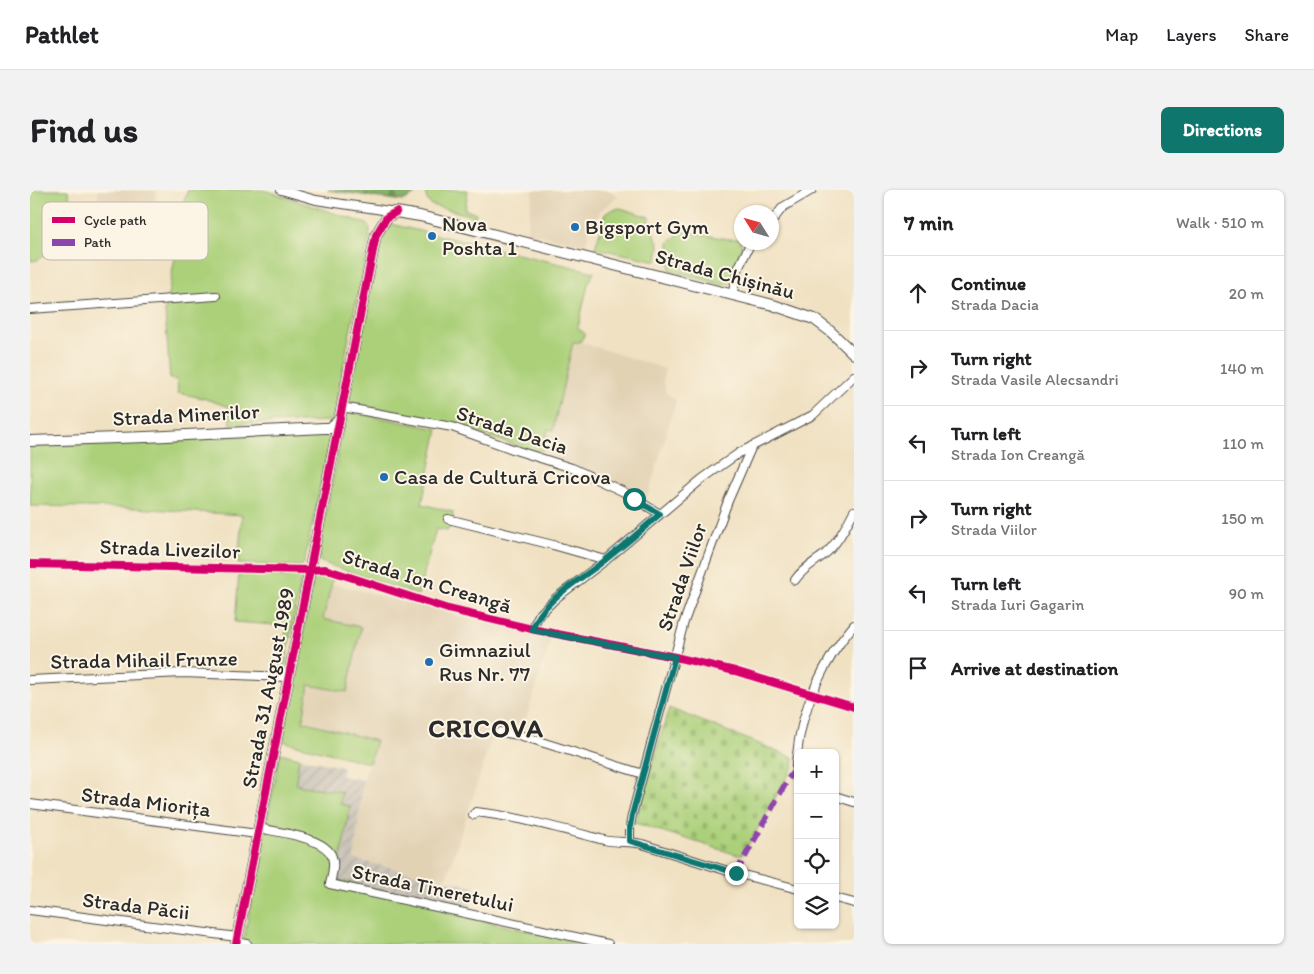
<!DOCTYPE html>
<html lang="en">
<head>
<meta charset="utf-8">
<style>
	:root { --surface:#fff; --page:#f2f2f2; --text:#202124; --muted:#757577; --line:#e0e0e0; --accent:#0f766e }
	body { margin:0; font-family:Itim,sans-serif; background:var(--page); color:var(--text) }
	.controls { position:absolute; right:15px; bottom:15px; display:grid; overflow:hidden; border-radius:8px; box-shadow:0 1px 4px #0004 }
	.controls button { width:45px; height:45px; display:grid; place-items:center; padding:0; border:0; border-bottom:1px solid var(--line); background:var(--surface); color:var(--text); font:25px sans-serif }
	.compass { position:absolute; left:704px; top:15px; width:45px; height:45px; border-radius:50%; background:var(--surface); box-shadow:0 1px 4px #0004; rotate:307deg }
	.stop { position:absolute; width:15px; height:15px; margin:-11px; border:4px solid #0f766e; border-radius:50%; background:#fff }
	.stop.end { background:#0f766e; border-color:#fff; box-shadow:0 1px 5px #0008 }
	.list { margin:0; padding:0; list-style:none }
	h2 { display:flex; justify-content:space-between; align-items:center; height:65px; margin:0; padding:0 20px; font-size:21px }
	h2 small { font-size:16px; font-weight:400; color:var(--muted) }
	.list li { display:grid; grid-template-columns:32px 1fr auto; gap:15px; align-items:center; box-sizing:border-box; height:75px; padding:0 20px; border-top:1px solid var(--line) }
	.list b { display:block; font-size:19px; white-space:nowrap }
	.list p { margin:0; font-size:16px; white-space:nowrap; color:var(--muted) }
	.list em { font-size:16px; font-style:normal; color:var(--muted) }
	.icon { flex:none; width:28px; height:28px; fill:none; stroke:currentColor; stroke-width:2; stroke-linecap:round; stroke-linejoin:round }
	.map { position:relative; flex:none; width:824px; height:754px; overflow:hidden; border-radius:8px }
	header { display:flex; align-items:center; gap:30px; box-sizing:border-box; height:70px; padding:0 25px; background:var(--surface); border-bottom:1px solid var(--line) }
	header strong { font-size:24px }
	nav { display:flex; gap:28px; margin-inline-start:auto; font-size:18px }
	.intro { display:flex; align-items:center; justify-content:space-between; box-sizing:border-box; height:120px; padding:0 30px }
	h1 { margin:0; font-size:35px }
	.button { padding:12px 22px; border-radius:8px; background:var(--accent); color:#fff; font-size:18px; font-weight:700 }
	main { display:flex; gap:30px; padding:0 30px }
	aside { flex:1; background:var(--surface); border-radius:8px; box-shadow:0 1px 4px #0004 }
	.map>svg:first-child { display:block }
</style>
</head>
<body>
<header>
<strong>Pathlet</strong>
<nav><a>Map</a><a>Layers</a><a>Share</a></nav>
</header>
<div class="intro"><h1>Find us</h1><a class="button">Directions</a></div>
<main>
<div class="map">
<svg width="824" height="754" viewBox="0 0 824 754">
	<defs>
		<pattern id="industrial-furrows" width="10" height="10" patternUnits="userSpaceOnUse" patternTransform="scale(1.25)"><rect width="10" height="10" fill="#cac3b8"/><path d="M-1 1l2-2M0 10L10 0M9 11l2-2" fill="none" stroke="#aea89e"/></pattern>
		<pattern id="forest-firs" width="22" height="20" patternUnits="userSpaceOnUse" patternTransform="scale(1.25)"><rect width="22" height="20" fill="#88b269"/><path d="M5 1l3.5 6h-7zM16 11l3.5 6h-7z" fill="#6f9157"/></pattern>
		<pattern id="cemetery-stones" width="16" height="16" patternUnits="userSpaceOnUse" patternTransform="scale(1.25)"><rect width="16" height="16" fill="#abd079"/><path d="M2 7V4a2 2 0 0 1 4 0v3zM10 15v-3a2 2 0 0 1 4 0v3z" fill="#93b369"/></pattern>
	</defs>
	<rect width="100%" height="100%" fill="#fcf5e5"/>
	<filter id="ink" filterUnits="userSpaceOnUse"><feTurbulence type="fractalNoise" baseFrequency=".02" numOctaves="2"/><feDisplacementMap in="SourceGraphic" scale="10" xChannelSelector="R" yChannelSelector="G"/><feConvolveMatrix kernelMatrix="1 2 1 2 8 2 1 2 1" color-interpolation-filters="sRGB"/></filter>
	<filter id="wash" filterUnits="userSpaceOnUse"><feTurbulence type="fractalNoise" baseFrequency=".0096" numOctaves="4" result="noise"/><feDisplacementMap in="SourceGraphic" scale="20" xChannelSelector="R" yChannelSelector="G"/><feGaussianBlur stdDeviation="1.12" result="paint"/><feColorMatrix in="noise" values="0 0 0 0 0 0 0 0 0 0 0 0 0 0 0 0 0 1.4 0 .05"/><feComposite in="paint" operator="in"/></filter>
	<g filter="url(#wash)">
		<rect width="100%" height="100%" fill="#f0e1c2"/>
		<!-- built -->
		<g fill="#e2d2b4">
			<polygon points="68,0 126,0 125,19 116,19 115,14 68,13"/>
			<polygon points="503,0 579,0 588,6 571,20 566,28 561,28 556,56 497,42"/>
			<polygon points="543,152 550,152 635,179 633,190 636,203 646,210 616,312 598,299 521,266 513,260 518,239 523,240"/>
			<polygon points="300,393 521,449 493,539 467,532 416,689 324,669 333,590 346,551 273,531"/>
		</g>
		<!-- industrial -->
		<polygon fill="url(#industrial-furrows)" points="269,568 313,577 311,586 333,590 324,669 445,697 440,721 307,690 320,616 310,614 311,602 267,595 266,590"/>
		<!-- forest -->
		<polygon fill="url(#forest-firs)" stroke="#5a6e4a" points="298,0 384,0 384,5 372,11"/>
		<!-- cemetery -->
		<polygon fill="url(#cemetery-stones)" stroke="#6b7e52" points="639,518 764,568 763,577 713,664 708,665 605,633"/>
		<!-- garden -->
		<g fill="#abd079" stroke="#6b7e52">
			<polygon points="0,0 38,0 48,48 54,52 54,60 13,66 7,70 0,71"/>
			<polygon points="158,0 234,0 337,34 340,39 339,49 302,231 200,234 199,217 173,208 148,203 147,190 140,189 135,122 149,45 158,19 152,17"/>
			<path d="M396,0h42l-3,20 11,3 -2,7 -5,-5 -38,-10c-4,-4 -6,-9 -5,-15z"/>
			<polygon points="590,18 619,27 618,38 622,40 629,54 627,71 565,58 575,24 581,20"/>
			<polygon points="360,34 564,82 558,94 548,138 555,144 550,152 543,152 523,240 518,239 513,260 503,261 421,234 319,213 350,48 356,36"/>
			<polygon points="652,41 698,49 709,49 712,54 701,92 697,96 640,80 639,52"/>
			<polygon points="320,222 408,239 392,314 423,322 422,335 417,341 406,339 388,405 291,372 288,365 315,226"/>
			<polygon points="286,244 298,246 300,249 274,373 271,376 208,374 212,325 105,318 0,316 0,256 235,245"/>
			<polygon points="230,382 256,387 264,383 272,384 254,481 248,484 257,436 205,432 209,383"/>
			<polygon points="288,385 303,388 293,429 331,437 317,502 279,495 273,531 346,551 339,573 255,552 253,546 284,388"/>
			<polygon points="250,563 269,568 266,590 267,595 312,602 310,614 320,616 307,690 440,721 450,730 553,754 213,754"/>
		</g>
	</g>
	<g filter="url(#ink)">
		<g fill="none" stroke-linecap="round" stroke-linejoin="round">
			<!-- minor casing -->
			<g stroke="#494642" stroke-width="10">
				<g id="minor">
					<polyline points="251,0 286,10 366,22"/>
					<polyline points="742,31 753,17 782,0"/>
					<polyline points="702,105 709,77 721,52"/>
					<polyline points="0,119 186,106"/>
					<polyline points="312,217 422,237 488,261 542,278 592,301 630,324"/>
					<polyline points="418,329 523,355 576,370"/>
					<polyline points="0,374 280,380 295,379 418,419 502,439 645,467 705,481 824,517"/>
					<path d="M765,390c8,-12 19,-17 30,-26 13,-11 21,-28 29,-43"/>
					<polyline points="502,439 509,425 526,408 576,370 672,289 709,263 783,225 824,186"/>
					<polyline points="0,490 153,483 258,487"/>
					<polyline points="470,542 489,545 613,584"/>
					<path d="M768,588c-3,-8 -2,-15 -1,-23 4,-47 27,-95 57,-130"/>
					<polyline points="805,606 824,612"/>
					<polyline points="0,614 227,644"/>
					<path d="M443,625l3,-3c44,5 86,17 128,28 13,3 26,1 38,4l86,27 70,18"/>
					<path d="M228,638c18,4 68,9 74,29 3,8 0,18 -2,27l278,60"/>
					<polyline points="600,651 600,637 602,625 654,432 698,311 722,256"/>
					<polyline points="805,708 824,713"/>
					<polyline points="0,720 207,747"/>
					<polyline points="206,752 217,754"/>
				</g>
			</g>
			<!-- tertiary casing -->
			<g stroke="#494642" stroke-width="12">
				<g id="tertiary">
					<polyline points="0,251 116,247 294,238 300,238 309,230"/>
					<polyline points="206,754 346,45 357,27 366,22 390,26 743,115 784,129 800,141 824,164"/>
				</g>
			</g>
			<!-- minor -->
			<use href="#minor" stroke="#fff" stroke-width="8"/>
			<!-- tertiary -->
			<use href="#tertiary" stroke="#fff" stroke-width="10"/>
			<!-- quiet -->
			<polyline stroke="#8e44ad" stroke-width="6" stroke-dasharray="12 6" stroke-linecap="butt" points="706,683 758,589 766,579"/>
			<!-- cycleway casing -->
			<g stroke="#fcf5e5" stroke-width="11">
				<g id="cycleway">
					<polyline points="0,374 280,380 295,379 418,419 502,439 645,467 705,481 824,517"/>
					<polyline points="206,754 346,45 357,27 366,22"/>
				</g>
			</g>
			<!-- cycleway -->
			<use href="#cycleway" stroke="#d6006c" stroke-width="8"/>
		</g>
	</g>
	<g fill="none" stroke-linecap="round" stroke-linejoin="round" filter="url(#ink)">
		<!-- route -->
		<path stroke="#0f766e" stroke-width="6" d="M604,309l26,15c-18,16 -37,32 -56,47 -25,20 -61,38 -72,69l143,27 -43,158 -2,12v14l106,32"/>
	</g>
	<!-- markers -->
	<g fill="#1f6fb2" stroke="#fcf5e5" stroke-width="2">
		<circle cx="545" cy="37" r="5"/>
		<circle cx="402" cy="46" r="5"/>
		<circle cx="354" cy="287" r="5"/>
		<circle cx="399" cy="472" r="5"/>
	</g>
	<g text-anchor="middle" stroke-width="4" stroke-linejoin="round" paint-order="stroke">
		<!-- poi labels -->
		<g font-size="21" fill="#2b2b2b" stroke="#fcf5e5" text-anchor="start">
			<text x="412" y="41">Nova<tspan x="412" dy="24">Poshta 1</tspan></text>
			<text x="555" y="44">Bigsport Gym</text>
			<text x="364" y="294">Casa de Cultură Cricova</text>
			<text x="409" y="467">Gimnaziul<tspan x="409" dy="24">Rus Nr. 77</tspan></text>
		</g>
		<!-- street labels -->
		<g font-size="21" fill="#2b2b2b" stroke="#fcf5e5">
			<text transform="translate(695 84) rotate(15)" y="7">Strada Chișinău</text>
			<text transform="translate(156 225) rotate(-3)" y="7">Strada Minerilor</text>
			<text transform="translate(482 240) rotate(18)" y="7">Strada Dacia</text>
			<text transform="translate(140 359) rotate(2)" y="7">Strada Livezilor</text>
			<text transform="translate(652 387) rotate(-71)" y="7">Strada Viilor</text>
			<text transform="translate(397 391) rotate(17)" y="7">Strada Ion Creangă</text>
			<text transform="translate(114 470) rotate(-1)" y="7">Strada Mihail Frunze</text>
			<text transform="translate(238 498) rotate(-79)" y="7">Strada 31 August 1989</text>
			<text transform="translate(116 612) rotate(7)" y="7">Strada Miorița</text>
			<text transform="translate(403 698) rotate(12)" y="7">Strada Tineretului</text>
			<text transform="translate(106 716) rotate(7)" y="7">Strada Păcii</text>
		</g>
		<!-- district labels -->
		<g font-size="26" font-weight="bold" letter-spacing="1" fill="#2b2b2b" stroke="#fcf5e5">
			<text x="456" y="547">CRICOVA</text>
		</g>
	</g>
	<!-- legend -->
	<rect x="12" y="12" width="166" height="58" rx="8" fill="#fcf5e5" stroke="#bdb8ad" stroke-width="1"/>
	<rect x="22" y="27" width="23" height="6" fill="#d6006c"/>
	<rect x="22" y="49" width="23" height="7" fill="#8e44ad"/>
	<g font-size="14" fill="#2b2b2b">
		<text x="54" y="35">Cycle path</text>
		<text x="54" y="57">Path</text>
	</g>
</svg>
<div class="controls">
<button>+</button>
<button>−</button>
<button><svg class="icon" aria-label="locate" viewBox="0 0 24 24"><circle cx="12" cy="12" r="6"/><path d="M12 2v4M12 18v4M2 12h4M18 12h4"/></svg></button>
<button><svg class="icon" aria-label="layers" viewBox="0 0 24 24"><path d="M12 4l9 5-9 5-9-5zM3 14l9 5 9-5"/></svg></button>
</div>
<svg class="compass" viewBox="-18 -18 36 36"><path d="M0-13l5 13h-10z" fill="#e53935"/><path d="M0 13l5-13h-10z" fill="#757577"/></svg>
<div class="stop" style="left:604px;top:309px"></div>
<div class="stop end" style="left:706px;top:683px"></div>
</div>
<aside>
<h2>7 min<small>Walk · 510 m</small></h2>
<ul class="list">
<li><svg class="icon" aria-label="ahead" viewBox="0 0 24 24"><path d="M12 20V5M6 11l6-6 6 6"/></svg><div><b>Continue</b><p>Strada Dacia</p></div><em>20 m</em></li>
<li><svg class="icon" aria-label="right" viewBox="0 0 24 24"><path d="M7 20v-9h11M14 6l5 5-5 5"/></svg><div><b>Turn right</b><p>Strada Vasile Alecsandri</p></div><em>140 m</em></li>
<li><svg class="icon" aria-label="left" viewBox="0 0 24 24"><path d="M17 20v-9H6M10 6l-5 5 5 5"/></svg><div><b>Turn left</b><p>Strada Ion Creangă</p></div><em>110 m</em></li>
<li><svg class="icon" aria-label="right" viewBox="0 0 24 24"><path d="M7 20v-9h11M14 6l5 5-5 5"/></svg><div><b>Turn right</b><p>Strada Viilor</p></div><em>150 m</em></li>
<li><svg class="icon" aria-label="left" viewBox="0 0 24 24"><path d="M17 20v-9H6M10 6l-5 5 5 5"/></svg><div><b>Turn left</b><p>Strada Iuri Gagarin</p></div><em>90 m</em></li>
<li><svg class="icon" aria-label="arrive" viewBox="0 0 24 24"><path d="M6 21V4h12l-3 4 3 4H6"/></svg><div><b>Arrive at destination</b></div></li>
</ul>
</aside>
</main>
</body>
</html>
